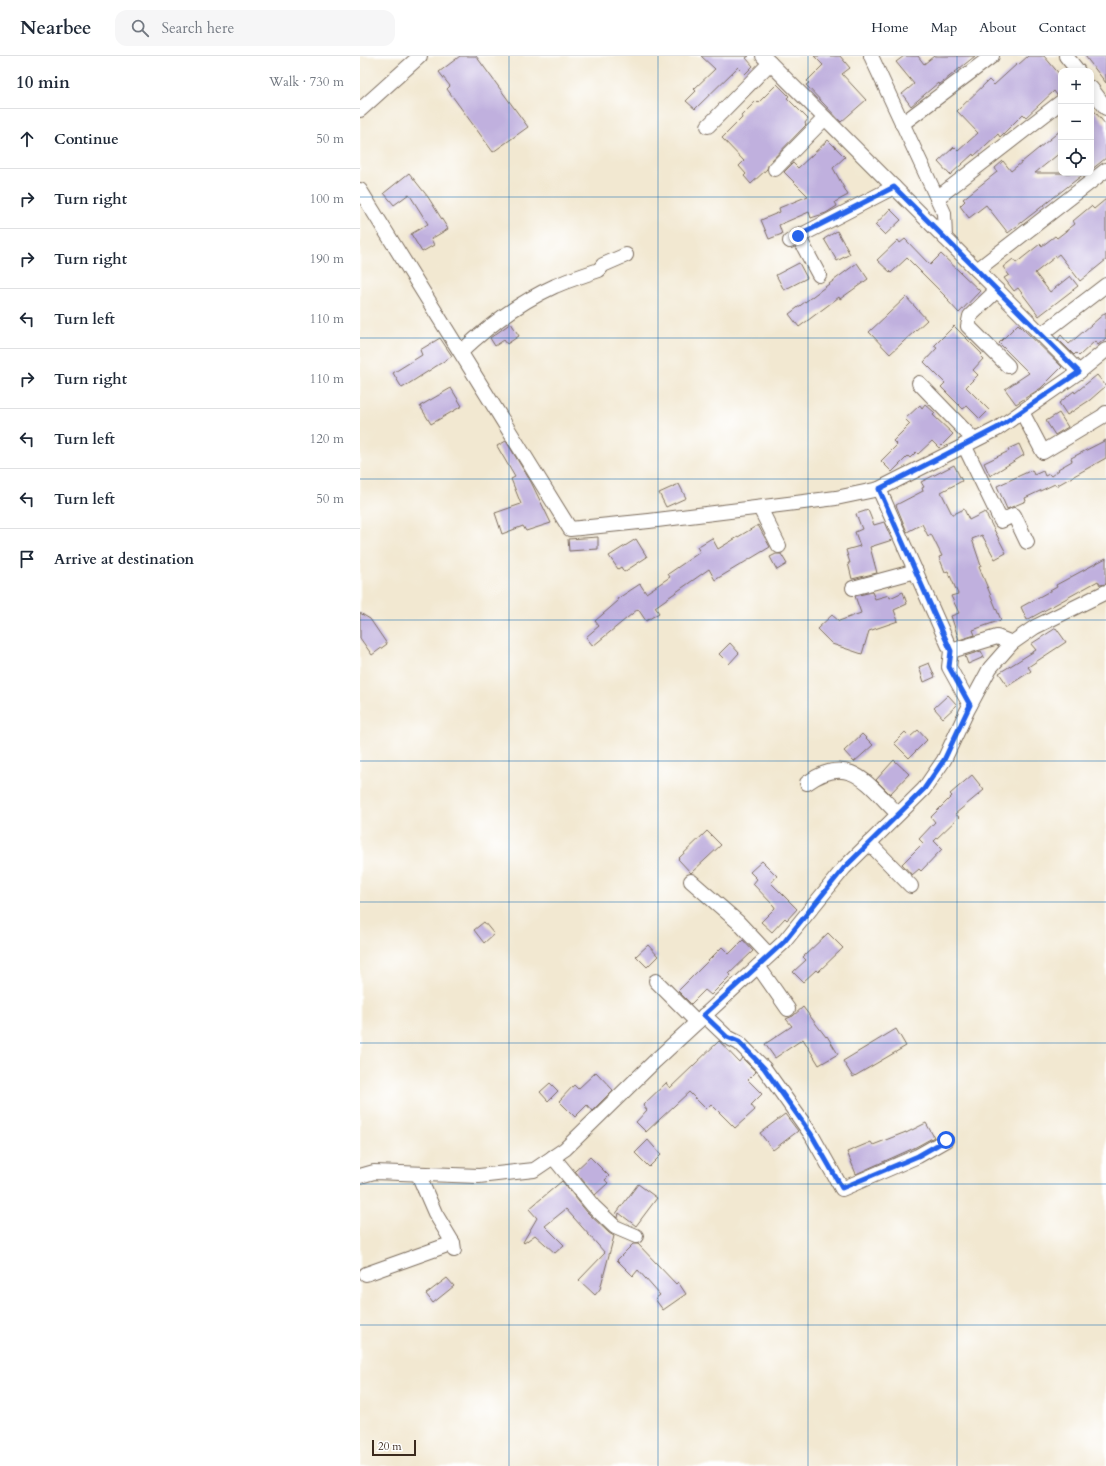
<!DOCTYPE html>
<html lang="en">
<head>
<meta charset="utf-8">
<style>
	:root { --surface:#fff; --page:#f6f6f7; --text:#1f2937; --muted:#747a83; --line:#e0e1e3 }
	body { margin:0; font-family:Cardo,serif; background:var(--page); color:var(--text) }
	.controls { position:absolute; right:12px; top:12px; display:grid; overflow:hidden; border-radius:8px; box-shadow:0 2px 10px #0003 }
	.controls button { width:36px; height:36px; display:grid; place-items:center; padding:0; border:0; border-bottom:1px solid var(--line); background:var(--surface); color:var(--text); font:20px sans-serif }
	.scale { position:absolute; left:12px; bottom:10px; width:44px; box-sizing:border-box; padding-left:4px; border:2px solid #3b2a1e; border-top:0; font-size:11px; line-height:14px; white-space:nowrap; color:#3b2a1e; -webkit-text-stroke:3px #fff; paint-order:stroke }
	.stop { position:absolute; width:12px; height:12px; margin:-9px; border:3px solid #2563eb; border-radius:50%; background:#fff }
	.stop.end { background:#2563eb; border-color:#fff; box-shadow:0 1px 4px #0008 }
	.list { margin:0; padding:0; list-style:none }
	h2 { display:flex; justify-content:space-between; align-items:center; height:52px; margin:0; padding:0 16px; font-size:17px }
	h2 small { font-size:13px; font-weight:400; color:var(--muted) }
	.list li { display:grid; grid-template-columns:26px 1fr auto; gap:12px; align-items:center; box-sizing:border-box; height:60px; padding:0 16px; border-top:1px solid var(--line) }
	.list b { display:block; font-size:15px; white-space:nowrap }
	.list em { font-size:13px; font-style:normal; color:var(--muted) }
	.icon { flex:none; width:22px; height:22px; fill:none; stroke:currentColor; stroke-width:2; stroke-linecap:round; stroke-linejoin:round }
	.map { position:relative; flex:none; width:746px; height:1410px; overflow:hidden }
	header { display:flex; align-items:center; gap:24px; box-sizing:border-box; height:56px; padding:0 20px; background:var(--surface); border-bottom:1px solid var(--line) }
	header strong { font-size:19px }
	nav { display:flex; gap:22px; margin-inline-start:auto; font-size:14px }
	.search { width:280px; height:36px; background:var(--page); display:flex; align-items:center; gap:10px; box-sizing:border-box; padding:0 14px; border-radius:12px; color:var(--muted); font-size:15px }
	main { display:flex }
	aside { flex:1; background:var(--surface) }
	.map>svg:first-child { display:block }
</style>
</head>
<body>
<header>
<strong>Nearbee</strong>
<div class="search"><svg class="icon" aria-label="search" viewBox="0 0 24 24"><circle cx="10" cy="10" r="6"/><path d="M15 15l6 6"/></svg>Search here</div>
<nav><a>Home</a><a>Map</a><a>About</a><a>Contact</a></nav>
</header>
<main>
<aside>
<h2>10 min<small>Walk · 730 m</small></h2>
<ul class="list">
<li><svg class="icon" aria-label="ahead" viewBox="0 0 24 24"><path d="M12 20V5M6 11l6-6 6 6"/></svg><div><b>Continue</b></div><em>50 m</em></li>
<li><svg class="icon" aria-label="right" viewBox="0 0 24 24"><path d="M7 20v-9h11M14 6l5 5-5 5"/></svg><div><b>Turn right</b></div><em>100 m</em></li>
<li><svg class="icon" aria-label="right" viewBox="0 0 24 24"><path d="M7 20v-9h11M14 6l5 5-5 5"/></svg><div><b>Turn right</b></div><em>190 m</em></li>
<li><svg class="icon" aria-label="left" viewBox="0 0 24 24"><path d="M17 20v-9H6M10 6l-5 5 5 5"/></svg><div><b>Turn left</b></div><em>110 m</em></li>
<li><svg class="icon" aria-label="right" viewBox="0 0 24 24"><path d="M7 20v-9h11M14 6l5 5-5 5"/></svg><div><b>Turn right</b></div><em>110 m</em></li>
<li><svg class="icon" aria-label="left" viewBox="0 0 24 24"><path d="M17 20v-9H6M10 6l-5 5 5 5"/></svg><div><b>Turn left</b></div><em>120 m</em></li>
<li><svg class="icon" aria-label="left" viewBox="0 0 24 24"><path d="M17 20v-9H6M10 6l-5 5 5 5"/></svg><div><b>Turn left</b></div><em>50 m</em></li>
<li><svg class="icon" aria-label="arrive" viewBox="0 0 24 24"><path d="M6 21V4h12l-3 4 3 4H6"/></svg><div><b>Arrive at destination</b></div></li>
</ul>
</aside>
<div class="map">
<svg width="746" height="1410" viewBox="0 0 746 1410">
	<rect width="100%" height="100%" fill="#fff"/>
	<filter id="ink" filterUnits="userSpaceOnUse"><feTurbulence type="fractalNoise" baseFrequency=".025" numOctaves="2"/><feDisplacementMap in="SourceGraphic" scale="8" xChannelSelector="R" yChannelSelector="G"/><feConvolveMatrix kernelMatrix="1 2 1 2 8 2 1 2 1" color-interpolation-filters="sRGB"/></filter>
	<filter id="wash" filterUnits="userSpaceOnUse"><feTurbulence type="fractalNoise" baseFrequency=".012" numOctaves="4" result="noise"/><feDisplacementMap in="SourceGraphic" scale="16" xChannelSelector="R" yChannelSelector="G"/><feGaussianBlur stdDeviation="0.9" result="paint"/><feColorMatrix in="noise" values="0 0 0 0 0 0 0 0 0 0 0 0 0 0 0 0 0 1.4 0 .05"/><feComposite in="paint" operator="in"/></filter>
	<g filter="url(#wash)">
		<rect width="100%" height="100%" fill="#f2e8d1"/>
		<g id="blocks">
			<!-- building -->
			<g fill="#c0b0de">
				<polygon points="100,0 116,0 168,71 133,96 87,33 90,30 79,16"/>
				<polygon points="341,0 389,0 386,2 393,10 385,18 378,11 335,53 326,45 336,35 334,33 355,13"/>
				<polygon points="454,0 480,0 490,12 482,18 506,44 481,66 446,29 449,27 447,25 463,9"/>
				<polygon points="544,0 558,0 564,8 574,0 615,0 579,29 578,27 551,50 542,38 554,28 536,6"/>
				<polygon points="668,0 684,0 701,20 701,38 697,39 694,35 666,61 663,58 640,81 638,78 614,100 613,98 590,119 578,106 594,91 598,95 618,77 597,55 629,24 634,29 657,8 658,9"/>
				<polygon points="725,0 746,0 746,27"/>
				<polygon points="417,28 429,40 427,42 448,63 445,67 446,69 409,107 407,113 391,128 384,120 386,118 379,110 384,105 362,82 382,62 381,60 396,45 398,47"/>
				<polygon points="731,51 746,69 746,102 731,114"/>
				<polygon points="701,74 701,96 675,117 725,117 648,177 626,149 609,162 600,150 605,145 603,143 637,116 635,112 643,105 651,115"/>
				<polygon points="468,84 485,101 473,112 488,139 475,146 477,150 466,157 451,162 449,156 419,169 422,178 409,183 401,164 420,156 419,152 448,140 424,116 433,107 438,112"/>
				<polygon points="49,117 68,141 88,173 71,183 74,189 62,196 51,178 68,168 49,138 34,149 24,137"/>
				<polygon points="746,143 746,204 720,225 699,198 675,217 690,236 710,220 718,230 679,260 658,232 654,235 644,222 649,219 643,211 653,203 656,207 680,188 682,190 695,180 697,182 715,168 713,165 731,150 734,153"/>
				<polygon points="530,153 541,164 525,179 515,169"/>
				<polygon points="477,175 490,198 477,205 464,183"/>
				<polygon points="545,183 570,209 581,198 620,235 599,257 588,245 589,244 547,202 531,217 517,204 538,184 540,187"/>
				<polygon points="439,207 447,222 424,234 416,219"/>
				<polygon points="497,207 508,223 480,243 479,241 439,271 429,258"/>
				<polygon points="546,241 567,264 530,298 509,276"/>
				<polygon points="746,256 746,282 738,289 735,285 719,300 716,297 714,299 698,283 701,279 709,288"/>
				<polygon points="151,267 159,280 147,288 144,284 135,290 130,282"/>
				<polygon points="658,268 702,311 681,332 656,348 645,333 669,317 639,287"/>
				<polygon points="594,270 622,298 620,300 623,303 613,314 618,319 606,331 629,354 620,363 607,350 603,353 581,331 585,327 564,306 577,292 574,290"/>
				<polygon points="80,282 92,300 42,332 33,317 62,299 60,294"/>
				<polygon points="737,319 746,330 730,344 707,359 699,347 714,335 715,337"/>
				<polygon points="91,332 102,350 71,368 60,350"/>
				<polygon points="565,348 575,357 573,359 593,378 579,392 572,385 558,398 556,396 550,402 548,400 532,416 521,405 537,389 533,385 550,368 545,363 560,349 562,352"/>
				<polygon points="699,357 708,371 695,379 686,365"/>
				<polygon points="746,384 746,402 696,430 695,428 665,442 666,445 647,453 637,430 672,414 674,419 683,415 685,420 689,418 691,420 699,414 698,413 712,405 711,402"/>
				<polygon points="146,385 171,426 191,467 166,475 163,470 142,478 135,457 161,448 151,423 155,421 137,390"/>
				<polygon points="659,388 664,399 630,420 624,407 649,395 648,393"/>
				<polygon points="594,409 602,425 581,436 592,458 594,458 604,453 609,464 625,456 646,497 635,503 622,479 612,483 621,510 619,511 641,564 613,574 615,579 599,584 591,560 599,557 591,540 598,538 588,515 585,516 579,501 582,500 571,478 568,480 562,468 547,476 536,449 563,435 562,432 564,431 561,426"/>
				<polygon points="319,428 326,442 306,451 299,437"/>
				<polygon points="508,454 514,469 524,466 532,484 510,491 517,517 492,523 488,507 490,507 486,494 500,490 495,476 502,473 496,458"/>
				<polygon points="398,469 410,491 355,524 349,513 295,551 299,557 286,565 278,553 233,590 226,581 239,570 235,565 258,545 257,543 280,528 286,537 310,521 308,518 340,496 337,491 352,482 358,493"/>
				<polygon points="238,481 238,493 209,495 208,483"/>
				<polygon points="276,483 287,501 264,516 261,511 258,513 249,500"/>
				<polygon points="416,498 421,498 427,508 417,514 410,501"/>
				<polygon points="746,502 746,528 740,529 738,525 667,564 661,551 697,531 696,529"/>
				<polygon points="512,536 515,543 529,539 530,542 543,536 547,548 534,554 538,565 509,575 502,598 472,588 457,573 472,559 479,565 501,557 495,540"/>
				<polygon points="0,557 10,563 27,588 12,599 0,582"/>
				<polygon points="696,572 706,586 668,611 671,615 648,630 639,617 676,594 671,588"/>
				<polygon points="370,587 379,597 369,608 359,598"/>
				<polygon points="621,595 624,601 608,608 605,600"/>
				<polygon points="569,607 575,621 564,626 559,611"/>
				<polygon points="588,639 597,649 583,662 574,652"/>
				<polygon points="558,674 567,684 549,702 534,687 545,676 550,681"/>
				<polygon points="502,678 513,689 494,706 484,695"/>
				<polygon points="534,704 549,718 530,738 516,724"/>
				<polygon points="612,719 624,734 595,758 599,761 574,785 582,793 561,815 559,813 552,819 542,808 563,787 559,783 575,766 571,761 592,740 590,738"/>
				<polygon points="347,775 361,789 331,817 318,803"/>
				<polygon points="402,805 417,820 411,827 437,853 427,864 425,862 412,876 401,866 415,852 414,850 393,828 397,823 390,816"/>
				<polygon points="124,866 134,878 124,887 114,874"/>
				<polygon points="468,877 483,892 458,916 456,914 443,926 433,916 446,904 443,901"/>
				<polygon points="383,884 393,895 369,918 371,919 351,939 345,934 331,948 318,935 362,891 369,898"/>
				<polygon points="288,889 298,900 287,911 276,900"/>
				<polygon points="443,951 466,981 467,980 478,998 459,1009 443,983 415,1002 405,988 432,970 426,963 433,960"/>
				<polygon points="536,973 546,990 493,1021 483,1005"/>
				<polygon points="359,985 379,1006 382,1002 396,1016 388,1024 402,1038 391,1049 395,1054 375,1072 351,1048 346,1053 329,1036 286,1076 276,1066 287,1054 283,1049 306,1027 310,1032"/>
				<polygon points="236,1016 253,1034 232,1055 227,1049 215,1061 199,1045 214,1029 218,1033"/>
				<polygon points="190,1027 198,1035 188,1045 180,1036"/>
				<polygon points="425,1058 438,1075 413,1094 400,1077"/>
				<polygon points="566,1067 574,1081 554,1092 496,1118 487,1096 511,1086 513,1089 546,1076 546,1077"/>
				<polygon points="288,1084 301,1099 289,1111 275,1097"/>
				<polygon points="230,1101 249,1120 245,1124 248,1127 235,1139 215,1115"/>
				<polygon points="202,1125 227,1156 249,1177 254,1180 240,1233 235,1239 219,1224 245,1197 206,1153 185,1170 204,1189 195,1197 175,1179 164,1187 163,1186 177,1162 169,1153"/>
				<polygon points="278,1128 297,1142 276,1170 259,1157 258,1162 255,1159"/>
				<polygon points="273,1188 278,1188 316,1228 318,1226 326,1238 303,1254 295,1243 300,1239 278,1214 273,1220 257,1204"/>
				<polygon points="87,1222 94,1230 73,1247 66,1238"/>
			</g>
		</g>
	</g>
	<g filter="url(#ink)">
		<use href="#blocks" fill-opacity="0" stroke="#7b6c5d" stroke-width="1"/>
		<g fill="none" stroke-linecap="round" stroke-linejoin="round">
			<!-- minor casing -->
			<g stroke="#7b6c5d" stroke-width="16">
				<g id="minor">
					<polyline points="403,0 719,316"/>
					<polyline points="511,0 584,157 585,182"/>
					<polyline points="706,0 718,15"/>
					<polyline points="731,32 746,52"/>
					<polyline points="0,54 60,0"/>
					<polyline points="542,68 632,0"/>
					<polyline points="348,70 410,7"/>
					<polyline points="415,113 465,62"/>
					<polyline points="0,134 210,473 289,465 476,442 519,433 637,373 719,316 746,294"/>
					<polyline points="577,142 701,46"/>
					<polyline points="438,180 459,219"/>
					<polyline points="430,185 534,131"/>
					<polyline points="617,214 746,114"/>
					<polyline points="637,234 610,260 608,270 648,310"/>
					<polyline points="682,278 746,229"/>
					<path d="M101,296c28,-27 59,-50 94,-66 14,-6 29,-11 44,-16l4,-5 23,-10"/>
					<polyline points="559,327 614,384"/>
					<polyline points="662,356 683,396 743,360 746,357"/>
					<polyline points="604,389 641,465 654,459 667,486"/>
					<polyline points="519,433 591,595 637,581 652,587"/>
					<polyline points="400,452 419,490"/>
					<polyline points="493,532 556,515"/>
					<polyline points="591,595 589,611 610,649"/>
					<path d="M447,727c43,-31 61,2 91,31"/>
					<polyline points="509,787 551,830"/>
					<polyline points="331,825 378,866 409,899"/>
					<polyline points="398,910 428,953"/>
					<polyline points="296,925 337,966"/>
					<polyline points="344,959 367,981 379,987 404,1012 451,1078 482,1133 558,1100 586,1084"/>
					<polyline points="193,1101 233,1150 255,1171 276,1180"/>
					<polyline points="58,1118 75,1157 93,1187 94,1194"/>
					<polyline points="0,1120 14,1116 119,1120 174,1114 205,1093 295,1005 424,886 484,812 564,733 584,704 607,655 630,612 652,587 675,571 746,536"/>
					<polyline points="6,1218 93,1187"/>
				</g>
			</g>
			<!-- minor -->
			<use href="#minor" stroke="#fff" stroke-width="14"/>
		</g>
	</g>
	<g fill="none" stroke-linecap="round" stroke-linejoin="round" filter="url(#ink)">
		<!-- route -->
		<polyline stroke="#2563eb" stroke-width="5" points="438,180 534,131 719,316 637,372 519,433 591,595 589,611 610,649 584,704 564,733 484,812 424,886 344,959 367,981 379,986 404,1012 451,1078 482,1132 558,1100 586,1084"/>
	</g>
	<!-- grid -->
	<path fill="none" stroke="#1f6fb2" stroke-width="1" stroke-opacity="0.55" d="M149,0v1410M298,0v1410M448,0v1410M597,0v1410M0,141h746M0,282h746M0,423h746M0,564h746M0,705h746M0,846h746M0,987h746M0,1128h746M0,1269h746"/>
</svg>
<div class="controls">
<button>+</button>
<button>−</button>
<button><svg class="icon" aria-label="locate" viewBox="0 0 24 24"><circle cx="12" cy="12" r="6"/><path d="M12 2v4M12 18v4M2 12h4M18 12h4"/></svg></button>
</div>
<div class="scale">20 m</div>
<div class="stop" style="left:586px;top:1084px"></div>
<div class="stop end" style="left:438px;top:180px"></div>
</div>
</main>
</body>
</html>
